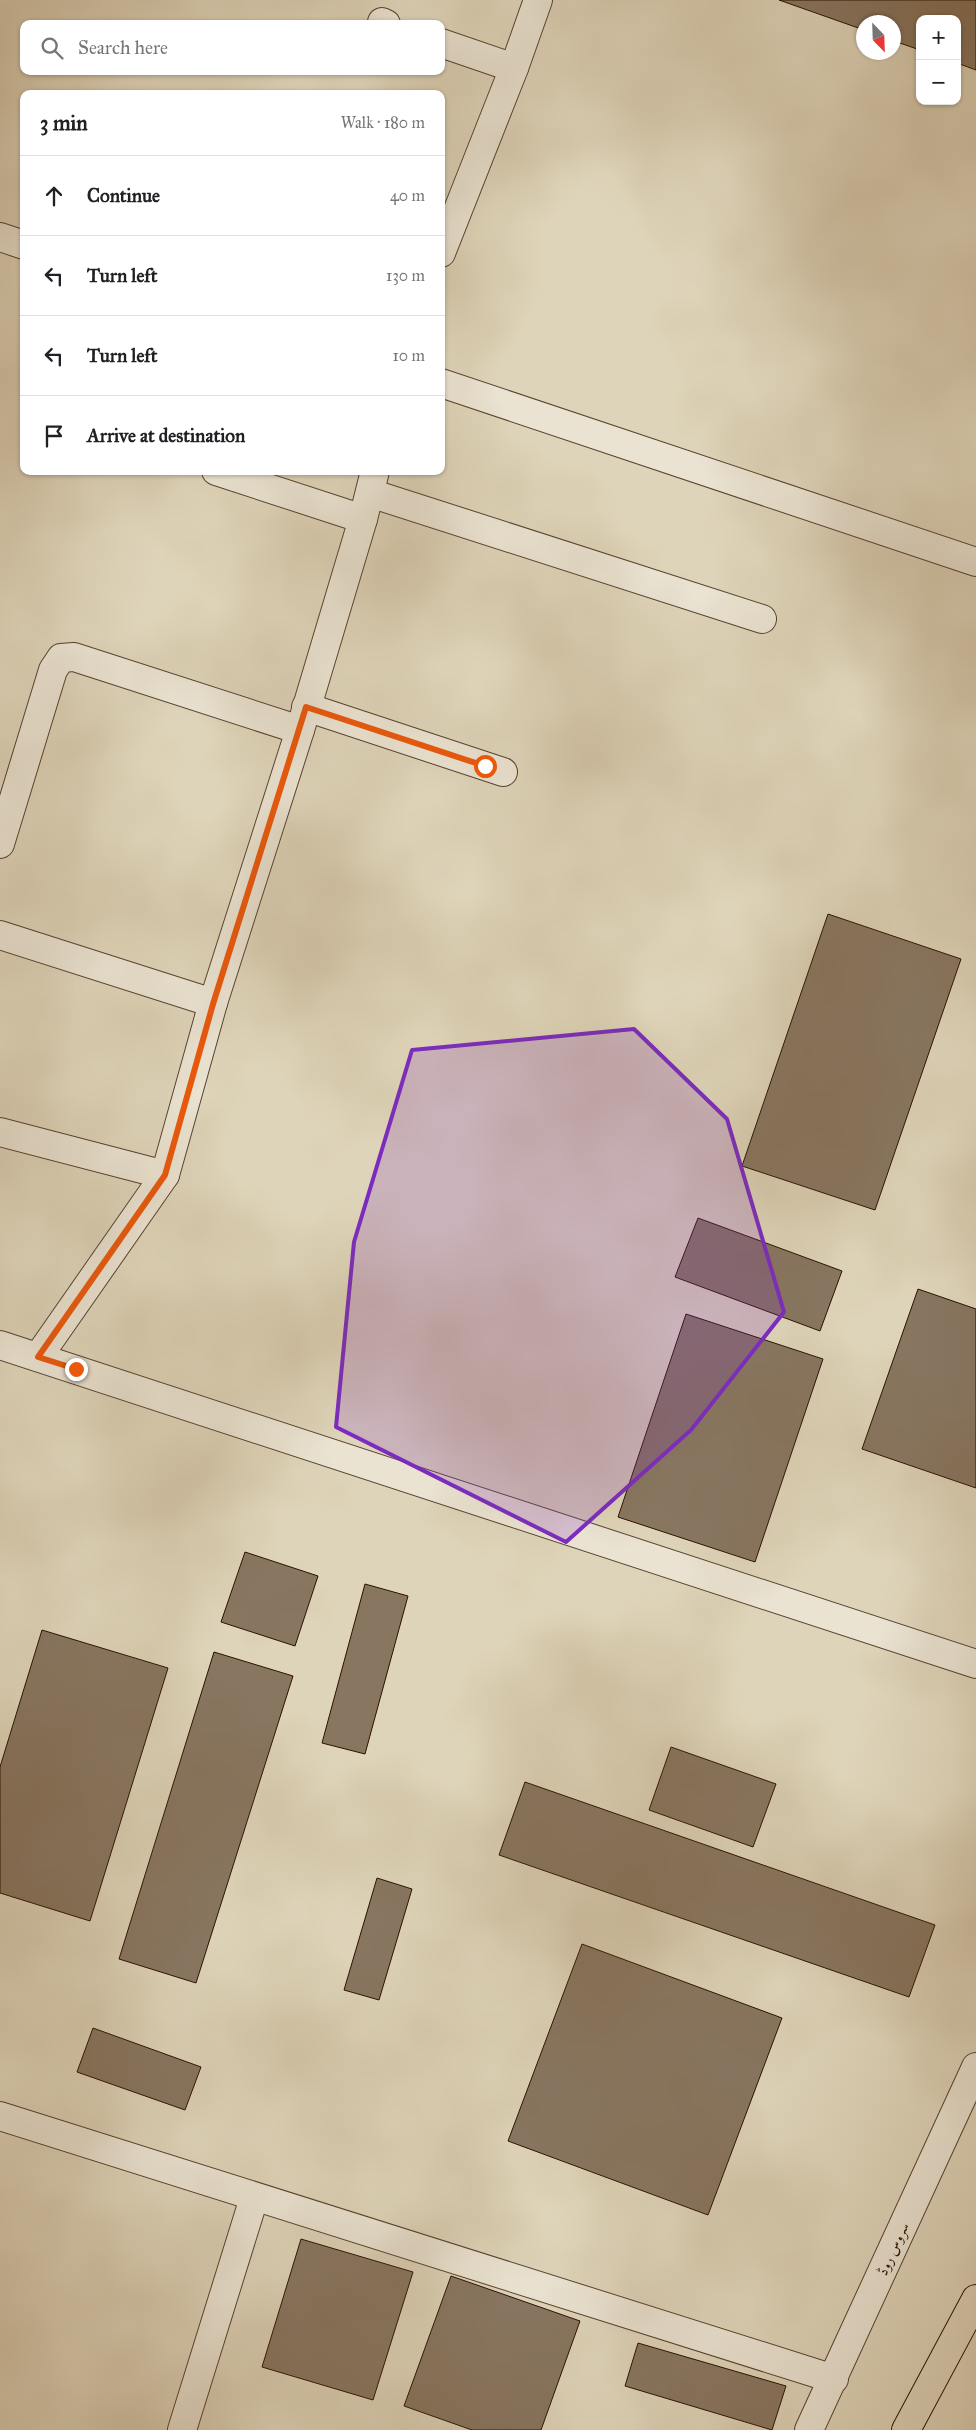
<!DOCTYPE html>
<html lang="en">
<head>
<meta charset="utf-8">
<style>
	:root { --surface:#fff; --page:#f2f2f2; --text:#202124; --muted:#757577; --line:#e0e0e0 }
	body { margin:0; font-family:"IM FELL Great Primer",Amiri,serif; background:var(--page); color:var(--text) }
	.controls { position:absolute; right:15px; top:15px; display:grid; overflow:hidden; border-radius:10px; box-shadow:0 1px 4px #0004 }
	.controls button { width:45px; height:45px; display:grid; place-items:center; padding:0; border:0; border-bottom:1px solid var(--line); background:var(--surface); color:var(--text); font:25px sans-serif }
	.compass { position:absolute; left:856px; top:15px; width:45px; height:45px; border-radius:50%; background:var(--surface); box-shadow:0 1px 4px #0004; rotate:157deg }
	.stop { position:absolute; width:15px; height:15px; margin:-11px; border:4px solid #ea580c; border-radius:50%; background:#fff }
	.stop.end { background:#ea580c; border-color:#fff; box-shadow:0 1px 5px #0008 }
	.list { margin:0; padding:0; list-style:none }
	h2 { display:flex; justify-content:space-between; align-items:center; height:65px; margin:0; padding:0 20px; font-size:21px }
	h2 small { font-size:16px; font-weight:400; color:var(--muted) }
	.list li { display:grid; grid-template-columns:32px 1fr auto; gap:15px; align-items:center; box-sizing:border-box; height:80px; padding:0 20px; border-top:1px solid var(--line) }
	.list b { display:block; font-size:19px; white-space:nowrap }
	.list em { font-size:16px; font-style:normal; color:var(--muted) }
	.icon { flex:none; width:28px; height:28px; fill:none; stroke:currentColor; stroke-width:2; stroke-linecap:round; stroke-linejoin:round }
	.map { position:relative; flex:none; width:976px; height:2430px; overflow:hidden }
	.search { position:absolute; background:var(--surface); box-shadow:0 1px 4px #0004; left:20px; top:20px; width:425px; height:55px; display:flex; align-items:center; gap:12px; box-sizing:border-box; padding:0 18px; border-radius:10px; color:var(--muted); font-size:19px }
	.panel { position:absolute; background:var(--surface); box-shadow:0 1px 4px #0004; left:20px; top:90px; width:425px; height:385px; border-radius:10px }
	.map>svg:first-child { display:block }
</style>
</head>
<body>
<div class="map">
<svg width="976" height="2430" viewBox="0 0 976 2430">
	<rect width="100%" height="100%" fill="#ded4b9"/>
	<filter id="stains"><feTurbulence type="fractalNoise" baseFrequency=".004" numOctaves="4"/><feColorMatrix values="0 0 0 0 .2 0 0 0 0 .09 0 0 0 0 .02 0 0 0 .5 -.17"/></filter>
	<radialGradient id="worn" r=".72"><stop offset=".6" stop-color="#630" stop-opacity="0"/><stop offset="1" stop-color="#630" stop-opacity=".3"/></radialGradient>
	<!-- building -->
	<g fill="#887661" stroke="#2b1101">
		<polygon points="779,0 976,0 976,70 957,63 957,19 920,19 920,50 894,41 894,22 864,22 864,30"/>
		<polygon points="828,914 961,959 875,1210 742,1166"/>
		<polygon points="698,1218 842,1271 820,1331 675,1277"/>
		<polygon points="918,1289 976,1309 976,1488 862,1449"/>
		<polygon points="686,1314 823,1359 755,1562 618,1517"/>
		<polygon points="245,1552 318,1576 295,1646 221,1622"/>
		<polygon points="365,1584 408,1596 365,1754 322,1743"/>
		<polygon points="42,1630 168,1668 90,1921 0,1893 0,1767"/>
		<polygon points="214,1652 293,1676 196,1983 119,1959"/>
		<polygon points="671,1747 776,1784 753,1847 649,1810"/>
		<polygon points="525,1782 935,1925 909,1997 499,1855"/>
		<polygon points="377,1878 412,1889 379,2000 344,1990"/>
		<polygon points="582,1944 782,2018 708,2215 508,2141"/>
		<polygon points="93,2028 201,2067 185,2110 77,2072"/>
		<polygon points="301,2239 413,2272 373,2400 262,2367"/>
		<polygon points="451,2276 580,2321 541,2430 472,2430 404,2406"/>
		<polygon points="638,2343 786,2386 772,2430 625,2386"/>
	</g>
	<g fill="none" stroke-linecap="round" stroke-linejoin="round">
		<!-- minor casing -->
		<g stroke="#58422f" stroke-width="30">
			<g id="minor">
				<polyline points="382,22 386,24"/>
				<polyline points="441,43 514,68"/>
				<polyline points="0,237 24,245"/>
				<polyline points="441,253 514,68 538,0"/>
				<polyline points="441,383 976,562"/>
				<polyline points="216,471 363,519"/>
				<polyline points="370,493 762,619"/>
				<polyline points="306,707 503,772"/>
				<polyline points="0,844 53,670 61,658 74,657 300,730"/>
				<polyline points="0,935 213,1003"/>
				<polyline points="0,1132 165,1175"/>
				<polyline points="0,1345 976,1664"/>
				<polyline points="38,1357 165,1175 213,1003 300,730 363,519 375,471"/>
				<polyline points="0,2116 834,2379"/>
				<polyline points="182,2430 254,2198"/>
				<polyline points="809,2430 976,2067"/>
			</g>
		</g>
		<!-- primary casing -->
		<g stroke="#2b1101" stroke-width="30">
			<polyline id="primary" points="906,2430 976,2299"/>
		</g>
		<!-- minor -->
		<use href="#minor" stroke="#eae3d2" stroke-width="28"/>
		<!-- primary -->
		<use href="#primary" stroke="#ded4b9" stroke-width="28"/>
	</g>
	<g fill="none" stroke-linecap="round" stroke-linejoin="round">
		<!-- route -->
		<polyline stroke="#ea580c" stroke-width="6" points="76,1369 38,1357 165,1175 213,1004 306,707 485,766"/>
	</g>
	<!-- marked area -->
	<path fill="#7b2cbf" fill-opacity="0.2" stroke="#7b2cbf" stroke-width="4" stroke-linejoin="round" d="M634,1029l93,90 57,193 -93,118 -125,112 -230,-115 18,-185 58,-192z"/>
	<g text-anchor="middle" stroke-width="4" stroke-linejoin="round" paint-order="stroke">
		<!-- street labels -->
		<g font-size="15" fill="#2b1101" stroke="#eae3d2">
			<text transform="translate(893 2249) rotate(-66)" y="5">سروس روڈ</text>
		</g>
	</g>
	<rect width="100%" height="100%" filter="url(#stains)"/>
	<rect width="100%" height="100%" fill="url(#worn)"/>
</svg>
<div class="controls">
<button>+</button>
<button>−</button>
</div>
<svg class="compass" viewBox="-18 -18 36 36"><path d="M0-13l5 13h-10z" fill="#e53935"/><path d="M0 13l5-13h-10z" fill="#757577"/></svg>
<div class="stop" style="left:485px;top:766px"></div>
<div class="stop end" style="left:76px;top:1369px"></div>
<div class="search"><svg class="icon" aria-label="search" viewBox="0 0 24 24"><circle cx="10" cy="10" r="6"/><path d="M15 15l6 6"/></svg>Search here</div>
<section class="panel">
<h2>3 min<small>Walk · 180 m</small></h2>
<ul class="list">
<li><svg class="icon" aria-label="ahead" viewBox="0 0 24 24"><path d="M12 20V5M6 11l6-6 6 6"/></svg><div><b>Continue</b></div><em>40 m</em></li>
<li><svg class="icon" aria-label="left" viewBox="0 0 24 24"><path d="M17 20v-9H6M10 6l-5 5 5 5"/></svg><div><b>Turn left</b></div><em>130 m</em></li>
<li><svg class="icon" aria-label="left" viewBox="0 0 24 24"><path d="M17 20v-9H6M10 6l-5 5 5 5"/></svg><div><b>Turn left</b></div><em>10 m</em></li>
<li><svg class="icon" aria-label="arrive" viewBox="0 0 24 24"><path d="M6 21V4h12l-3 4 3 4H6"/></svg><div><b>Arrive at destination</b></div></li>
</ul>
</section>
</div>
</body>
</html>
